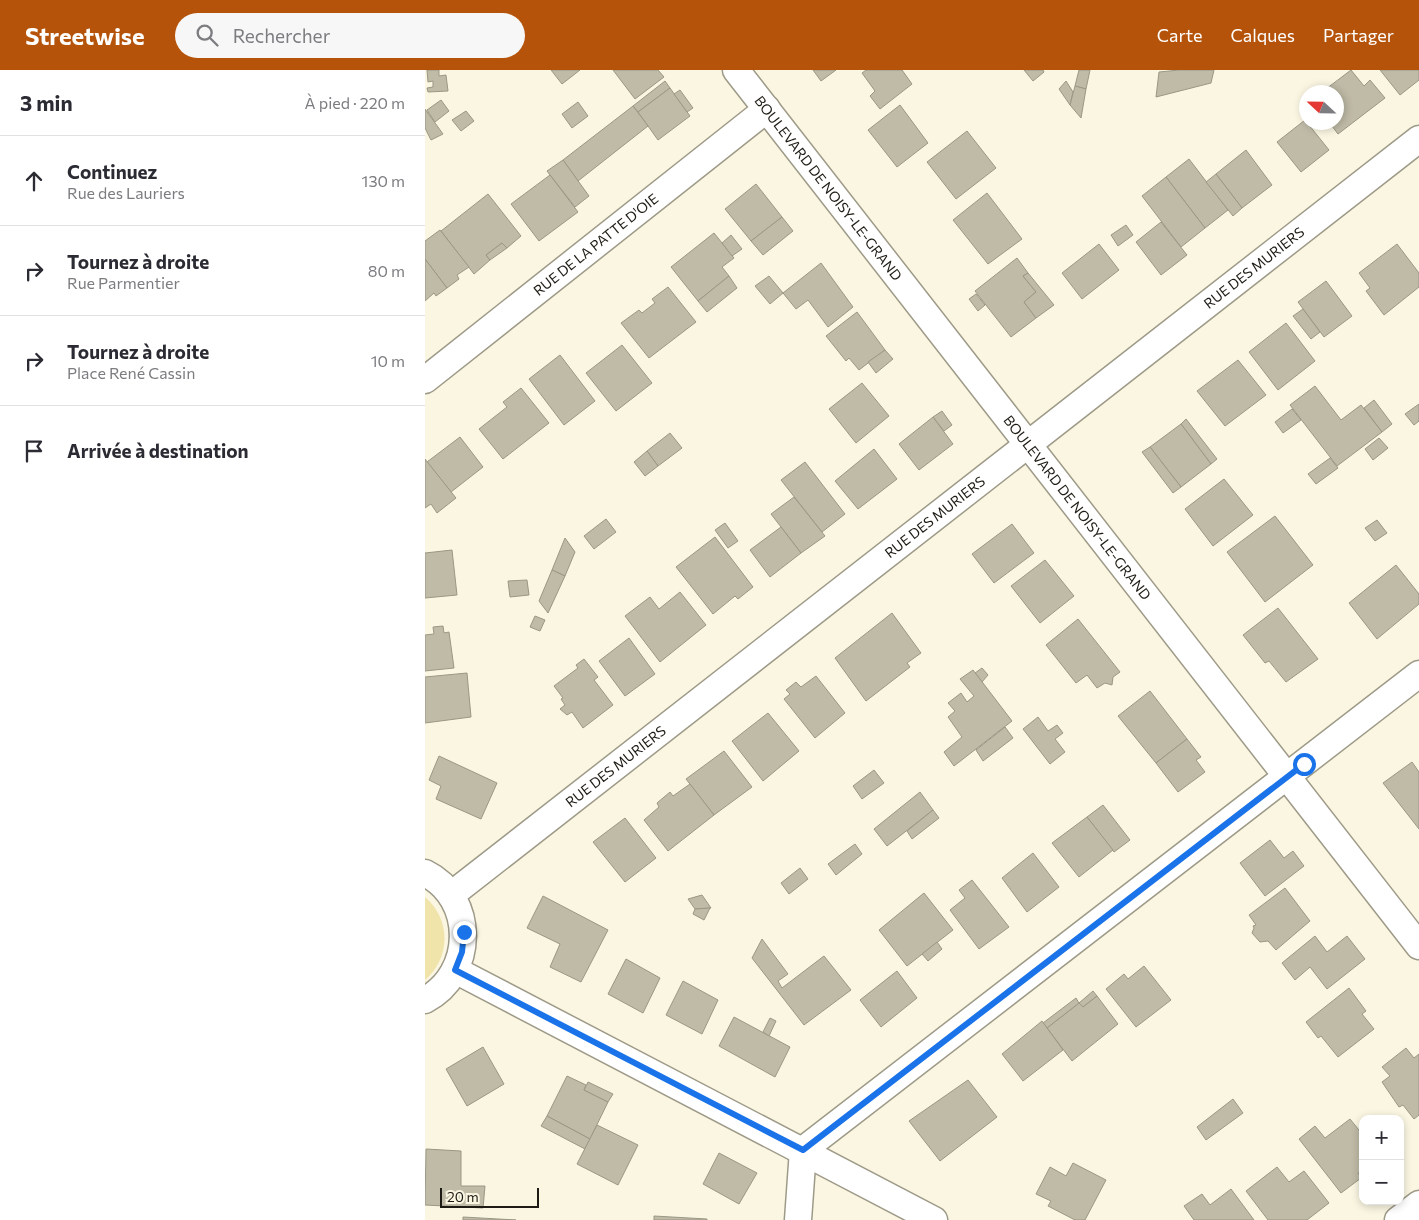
<!DOCTYPE html>
<html lang="fr">
<head>
<meta charset="utf-8">
<style>
	:root { --surface:#fff; --page:#f7f7f7; --text:#2b2b33; --muted:#7c7c81; --line:#e1e1e2; --accent:#b45309 }
	body { margin:0; font-family:Commissioner,sans-serif; background:var(--page); color:var(--text) }
	.controls { position:absolute; right:15px; bottom:15px; display:grid; overflow:hidden; border-radius:10px; box-shadow:0 2px 8px #0003 }
	.controls button { width:45px; height:45px; display:grid; place-items:center; padding:0; border:0; border-bottom:1px solid var(--line); background:var(--surface); color:var(--text); font:25px sans-serif }
	.compass { position:absolute; left:874px; top:15px; width:45px; height:45px; border-radius:50%; background:var(--surface); box-shadow:0 2px 8px #0003; rotate:292deg }
	.scale { position:absolute; left:15px; bottom:12px; width:99px; box-sizing:border-box; padding-left:5px; border:2px solid #1d1b14; border-top:0; font-size:14px; line-height:18px; white-space:nowrap; color:#1d1b14; -webkit-text-stroke:4px #faf6e2; paint-order:stroke }
	.stop { position:absolute; width:15px; height:15px; margin:-11px; border:4px solid #1a73e8; border-radius:50%; background:#fff }
	.stop.end { background:#1a73e8; border-color:#fff; box-shadow:0 1px 5px #0008 }
	.list { margin:0; padding:0; list-style:none }
	h2 { display:flex; justify-content:space-between; align-items:center; height:65px; margin:0; padding:0 20px; font-size:21px }
	h2 small { font-size:16px; font-weight:400; color:var(--muted) }
	.list li { display:grid; grid-template-columns:32px 1fr auto; gap:15px; align-items:center; box-sizing:border-box; height:90px; padding:0 20px; border-top:1px solid var(--line) }
	.list b { display:block; font-size:19px; white-space:nowrap }
	.list p { margin:0; font-size:16px; white-space:nowrap; color:var(--muted) }
	.list em { font-size:16px; font-style:normal; color:var(--muted) }
	.icon { flex:none; width:28px; height:28px; fill:none; stroke:currentColor; stroke-width:2; stroke-linecap:round; stroke-linejoin:round }
	.map { position:relative; flex:none; width:994px; height:1150px; overflow:hidden }
	header { display:flex; align-items:center; gap:30px; box-sizing:border-box; height:70px; padding:0 25px; background:var(--accent); color:#fff }
	header strong { font-size:24px }
	nav { display:flex; gap:28px; margin-inline-start:auto; font-size:18px }
	.search { width:350px; height:45px; background:var(--page); display:flex; align-items:center; gap:12px; box-sizing:border-box; padding:0 18px; border-radius:28px; color:var(--muted); font-size:19px }
	main { display:flex }
	aside { flex:1; background:var(--surface) }
	.map>svg:first-child { display:block }
</style>
</head>
<body>
<header>
<strong>Streetwise</strong>
<div class="search"><svg class="icon" aria-label="search" viewBox="0 0 24 24"><circle cx="10" cy="10" r="6"/><path d="M15 15l6 6"/></svg>Rechercher</div>
<nav><a>Carte</a><a>Calques</a><a>Partager</a></nav>
</header>
<main>
<aside>
<h2>3 min<small>À pied · 220 m</small></h2>
<ul class="list">
<li><svg class="icon" aria-label="ahead" viewBox="0 0 24 24"><path d="M12 20V5M6 11l6-6 6 6"/></svg><div><b>Continuez</b><p>Rue des Lauriers</p></div><em>130 m</em></li>
<li><svg class="icon" aria-label="right" viewBox="0 0 24 24"><path d="M7 20v-9h11M14 6l5 5-5 5"/></svg><div><b>Tournez à droite</b><p>Rue Parmentier</p></div><em>80 m</em></li>
<li><svg class="icon" aria-label="right" viewBox="0 0 24 24"><path d="M7 20v-9h11M14 6l5 5-5 5"/></svg><div><b>Tournez à droite</b><p>Place René Cassin</p></div><em>10 m</em></li>
<li><svg class="icon" aria-label="arrive" viewBox="0 0 24 24"><path d="M6 21V4h12l-3 4 3 4H6"/></svg><div><b>Arrivée à destination</b></div></li>
</ul>
</aside>
<div class="map">
<svg width="994" height="1150" viewBox="0 0 994 1150">
	<rect width="100%" height="100%" fill="#faf6e2"/>
	<!-- green -->
	<path fill="#f0e4aa" d="M0,827c26,22 26,61 0,83z"/>
	<!-- building -->
	<g fill="#bfbba7" stroke="#9b9785">
		<polygon points="2,0 14,0 14,6 21,5 23,21 3,22 2,18 8,17 8,11 3,12"/>
		<polygon points="126,0 155,0 137,14"/>
		<polygon points="188,0 233,0 239,7 210,29"/>
		<polygon points="388,0 411,0 396,11"/>
		<polygon points="441,0 477,0 487,14 455,39 445,26 450,21 437,3"/>
		<polygon points="599,0 618,0 619,2 608,11"/>
		<polygon points="654,0 665,0 661,19 650,16"/>
		<polygon points="754,0 789,0 786,13 731,27 734,2"/>
		<polygon points="926,0 939,16 945,10 960,28 913,64 904,52 912,52 912,22 897,22"/>
		<polygon points="955,0 994,0 994,10 975,25"/>
		<polygon points="240,11 245,18 213,42 208,36"/>
		<polygon points="641,11 648,22 645,35 634,19"/>
		<polygon points="650,16 661,19 656,48 645,35"/>
		<polygon points="245,18 265,46 233,70 213,42"/>
		<polygon points="255,20 268,38 262,42 249,24"/>
		<polygon points="16,30 24,41 10,52 2,40"/>
		<polygon points="153,32 163,46 147,58 137,44"/>
		<polygon points="475,35 503,73 472,97 443,60"/>
		<polygon points="208,36 223,56 153,111 138,90"/>
		<polygon points="0,39 18,64 6,70 0,58"/>
		<polygon points="41,41 49,51 36,61 27,50"/>
		<polygon points="880,50 904,80 876,102 852,72"/>
		<polygon points="542,61 571,98 531,129 502,92"/>
		<polygon points="821,80 847,115 817,138 791,104"/>
		<polygon points="764,89 803,140 780,158 741,107"/>
		<polygon points="138,90 164,126 150,137 122,101"/>
		<polygon points="791,104 817,138 808,146 781,112"/>
		<polygon points="125,105 153,142 114,171 86,134"/>
		<polygon points="741,107 780,158 756,177 717,126"/>
		<polygon points="331,114 357,147 326,171 300,139"/>
		<polygon points="562,123 597,169 563,194 528,150"/>
		<polygon points="63,124 96,166 82,178 77,173 61,185 65,190 49,204 16,161"/>
		<polygon points="357,147 368,161 338,185 326,171"/>
		<polygon points="736,152 762,185 736,205 711,172"/>
		<polygon points="701,155 708,165 693,176 686,165"/>
		<polygon points="15,160 44,197 32,205 34,209 22,218 0,189 0,171"/>
		<polygon points="289,163 309,188 297,197 304,206 273,231 246,197"/>
		<polygon points="306,165 317,179 307,186 297,173"/>
		<polygon points="77,173 82,178 65,190 61,185"/>
		<polygon points="674,174 694,200 657,229 637,203"/>
		<polygon points="972,174 994,203 994,217 959,245 941,221 945,218 934,203"/>
		<polygon points="592,188 603,203 598,206 611,222 599,232 611,248 586,267 550,221"/>
		<polygon points="0,189 22,218 11,226 9,223 0,231"/>
		<polygon points="396,193 428,237 403,257 383,230 371,239 358,223"/>
		<polygon points="603,203 629,235 611,248 599,232 611,222 598,206"/>
		<polygon points="304,206 312,218 282,242 273,231"/>
		<polygon points="344,206 358,223 345,234 330,216"/>
		<polygon points="901,211 927,246 899,267 873,232"/>
		<polygon points="243,217 271,252 224,288 196,253 214,240 217,243 230,233 227,229"/>
		<polygon points="551,224 560,235 553,241 544,229"/>
		<polygon points="878,239 895,262 886,269 868,246"/>
		<polygon points="432,242 460,280 434,300 424,288 421,291 401,266"/>
		<polygon points="861,253 890,291 853,320 824,282"/>
		<polygon points="197,275 227,313 191,341 161,303"/>
		<polygon points="460,280 468,289 451,303 443,292"/>
		<polygon points="135,285 170,331 139,355 104,309"/>
		<polygon points="813,290 841,325 800,356 772,321"/>
		<polygon points="437,313 464,346 431,373 404,339"/>
		<polygon points="890,316 916,350 936,335 957,362 912,396 865,335"/>
		<polygon points="96,318 124,353 78,389 54,359 82,337 78,332"/>
		<polygon points="949,330 967,354 957,362 939,338"/>
		<polygon points="994,334 994,351 989,355 980,344"/>
		<polygon points="867,339 876,350 858,363 850,352"/>
		<polygon points="517,341 527,355 519,361 508,347"/>
		<polygon points="508,347 528,374 494,400 474,374"/>
		<polygon points="761,349 792,389 786,394 756,354"/>
		<polygon points="756,354 786,394 756,417 725,377"/>
		<polygon points="245,363 257,378 233,396 222,381"/>
		<polygon points="35,367 58,397 26,422 2,392"/>
		<polygon points="954,368 963,378 948,390 940,379"/>
		<polygon points="725,377 756,417 748,423 717,382"/>
		<polygon points="449,379 472,409 433,439 410,411"/>
		<polygon points="222,381 233,396 220,406 209,392"/>
		<polygon points="905,388 913,398 891,414 883,404"/>
		<polygon points="0,389 31,428 12,443 6,434 0,438"/>
		<polygon points="380,392 420,444 397,462 356,410"/>
		<polygon points="799,409 828,445 788,476 760,439"/>
		<polygon points="369,427 400,466 376,483 346,444"/>
		<polygon points="850,446 888,495 840,532 802,482"/>
		<polygon points="181,449 191,462 169,479 159,466"/>
		<polygon points="952,450 962,463 950,471 940,458"/>
		<polygon points="300,453 313,471 303,478 290,460"/>
		<polygon points="587,454 609,483 569,513 547,484"/>
		<polygon points="356,457 376,483 345,507 325,480"/>
		<polygon points="290,467 328,517 313,529 310,526 288,544 251,497"/>
		<polygon points="140,468 150,482 140,506 127,500"/>
		<polygon points="27,480 32,525 0,528 0,483"/>
		<polygon points="620,490 649,526 615,553 586,516"/>
		<polygon points="971,495 994,524 994,534 952,569 924,533"/>
		<polygon points="127,500 140,506 123,543 114,531"/>
		<polygon points="102,510 104,525 85,527 83,511"/>
		<polygon points="255,522 281,555 235,592 200,546 225,527 234,539"/>
		<polygon points="853,538 893,589 861,612 844,591 840,593 818,565"/>
		<polygon points="467,543 496,583 482,593 485,597 441,631 410,588"/>
		<polygon points="110,546 120,550 115,561 105,557"/>
		<polygon points="653,549 695,602 688,607 687,615 680,613 672,618 662,605 651,613 621,575"/>
		<polygon points="18,556 19,563 24,562 29,598 0,601 0,565 9,564 8,557"/>
		<polygon points="204,568 230,604 200,626 174,591"/>
		<polygon points="159,589 173,607 169,610 188,635 158,658 147,642 142,645 135,639 140,635 136,629 138,628 129,616 153,598 151,595"/>
		<polygon points="557,598 563,605 557,612 550,603"/>
		<polygon points="548,600 587,651 529,696 519,682 537,667 523,647 530,641 523,633 536,623 542,632 549,626 535,609"/>
		<polygon points="42,603 46,647 0,653 0,607"/>
		<polygon points="391,606 420,643 390,668 359,629 365,624 361,620 371,612 376,617"/>
		<polygon points="725,621 762,669 731,693 693,646"/>
		<polygon points="343,643 374,681 338,711 307,671"/>
		<polygon points="613,647 623,661 632,655 638,663 630,669 640,682 625,694 598,659"/>
		<polygon points="580,657 588,668 558,691 551,680"/>
		<polygon points="762,669 776,687 771,690 780,702 753,722 731,693"/>
		<polygon points="299,681 327,717 289,745 261,709"/>
		<polygon points="14,686 72,713 56,749 11,729 16,716 4,710"/>
		<polygon points="987,692 994,702 994,759 958,713"/>
		<polygon points="449,700 459,713 437,729 428,716"/>
		<polygon points="265,714 289,745 243,781 219,750 234,737 232,733 245,722 248,726"/>
		<polygon points="495,722 508,740 462,776 449,759"/>
		<polygon points="678,735 705,770 689,782 662,747"/>
		<polygon points="508,740 514,748 487,769 482,761"/>
		<polygon points="662,747 688,780 654,807 627,773"/>
		<polygon points="200,748 231,788 200,812 168,772"/>
		<polygon points="845,770 859,788 868,781 879,796 840,826 815,793"/>
		<polygon points="430,774 437,784 411,805 403,794"/>
		<polygon points="608,783 634,817 602,842 577,808"/>
		<polygon points="375,798 383,809 364,824 356,813"/>
		<polygon points="547,810 584,857 554,879 525,840 540,828 534,820"/>
		<polygon points="860,818 885,851 851,880 843,871 835,872 827,863 829,858 828,856 831,855 824,845"/>
		<polygon points="499,823 528,860 482,896 454,860"/>
		<polygon points="277,825 286,838 270,839 263,829"/>
		<polygon points="118,826 183,860 156,912 125,897 135,874 102,858"/>
		<polygon points="285,838 279,850 268,844 270,839"/>
		<polygon points="890,866 902,882 922,866 940,889 902,919 885,897 870,910 857,893"/>
		<polygon points="337,869 363,904 353,911 357,918 399,886 426,920 379,955 327,888"/>
		<polygon points="512,872 517,879 503,891 497,884"/>
		<polygon points="201,889 235,908 218,943 183,924"/>
		<polygon points="719,896 746,930 711,957 681,919 699,904 703,909"/>
		<polygon points="472,901 492,928 456,957 435,930"/>
		<polygon points="258,911 293,930 277,964 241,945"/>
		<polygon points="924,918 941,941 937,944 949,959 913,987 896,966 893,968 881,952"/>
		<polygon points="668,921 672,926 658,937 654,933"/>
		<polygon points="672,926 693,954 647,991 622,958 654,933 658,937"/>
		<polygon points="651,928 654,933 622,958 618,953"/>
		<polygon points="309,947 365,977 350,1007 294,976"/>
		<polygon points="345,948 351,951 344,966 338,962"/>
		<polygon points="617,951 638,980 598,1011 577,984"/>
		<polygon points="58,977 79,1014 42,1036 21,999"/>
		<polygon points="981,978 989,988 994,984 994,1045 989,1049 978,1035 974,1037 957,1012 965,1006 957,997"/>
		<polygon points="142,1006 161,1015 159,1020 183,1032 165,1069 122,1046"/>
		<polygon points="543,1010 572,1047 515,1091 484,1051"/>
		<polygon points="163,1012 188,1024 183,1032 159,1020"/>
		<polygon points="808,1029 818,1043 781,1070 772,1057"/>
		<polygon points="122,1046 165,1069 160,1079 116,1056"/>
		<polygon points="925,1049 938,1065 938,1100 933,1103 936,1108 916,1123 874,1069 890,1056 900,1068"/>
		<polygon points="172,1055 213,1075 193,1115 152,1094"/>
		<polygon points="1,1079 36,1081 36,1116 60,1116 58,1138 0,1135"/>
		<polygon points="294,1083 332,1103 314,1134 278,1114"/>
		<polygon points="648,1093 681,1110 660,1150 650,1150 623,1136 626,1131 611,1124 625,1097 641,1106"/>
		<polygon points="852,1097 864,1112 879,1101 904,1133 882,1150 843,1150 821,1121"/>
		<polygon points="806,1119 829,1150 769,1150 759,1136 777,1124 785,1135"/>
		<polygon points="229,1146 282,1149 282,1150 229,1150"/>
		<polygon points="38,1147 91,1150 38,1150"/>
	</g>
	<g fill="none" stroke-linecap="round" stroke-linejoin="round">
		<!-- street casing -->
		<g stroke="#9e9a88" stroke-width="29">
			<g id="street">
				<path id="s1" d="M311,0l683,876"/>
				<path id="s2" d="M0,310l342,-271"/>
				<path d="M0,803c51,25 50,101 0,127"/>
				<path id="s3" d="M26,825l968,-756"/>
				<polyline points="30,900 509,1150"/>
				<polyline points="373,1150 378,1080 994,604"/>
				<polyline points="973,1150 994,1134"/>
			</g>
		</g>
		<!-- street -->
		<use href="#street" stroke="#fff" stroke-width="26"/>
	</g>
	<g fill="none" stroke-linecap="round" stroke-linejoin="round">
		<!-- route -->
		<polyline stroke="#1a73e8" stroke-width="6" points="39,862 37,882 30,900 378,1080 879,694"/>
	</g>
	<g text-anchor="middle" stroke-width="4.5" stroke-linejoin="round" paint-order="stroke">
		<!-- street labels -->
		<g font-size="14" fill="#1d1b14" stroke="#faf6e2">
			<text dy="5" stroke="none"><textPath href="#s1" startOffset="150">BOULEVARD DE NOISY-LE-GRAND</textPath></text>
			<text dy="5" stroke="none"><textPath href="#s2" startOffset="218">RUE DE LA PATTE D'OIE</textPath></text>
			<text dy="5" stroke="none"><textPath href="#s3" startOffset="1019">RUE DES MURIERS</textPath></text>
			<text dy="5" stroke="none"><textPath href="#s1" startOffset="555">BOULEVARD DE NOISY-LE-GRAND</textPath></text>
			<text dy="5" stroke="none"><textPath href="#s3" startOffset="614">RUE DES MURIERS</textPath></text>
			<text dy="5" stroke="none"><textPath href="#s3" startOffset="209">RUE DES MURIERS</textPath></text>
		</g>
	</g>
</svg>
<div class="controls">
<button>+</button>
<button>−</button>
</div>
<svg class="compass" viewBox="-18 -18 36 36"><path d="M0-13l5 13h-10z" fill="#e53935"/><path d="M0 13l5-13h-10z" fill="#7c7c81"/></svg>
<div class="scale">20 m</div>
<div class="stop" style="left:879px;top:694px"></div>
<div class="stop end" style="left:39px;top:862px"></div>
</div>
</main>
</body>
</html>
